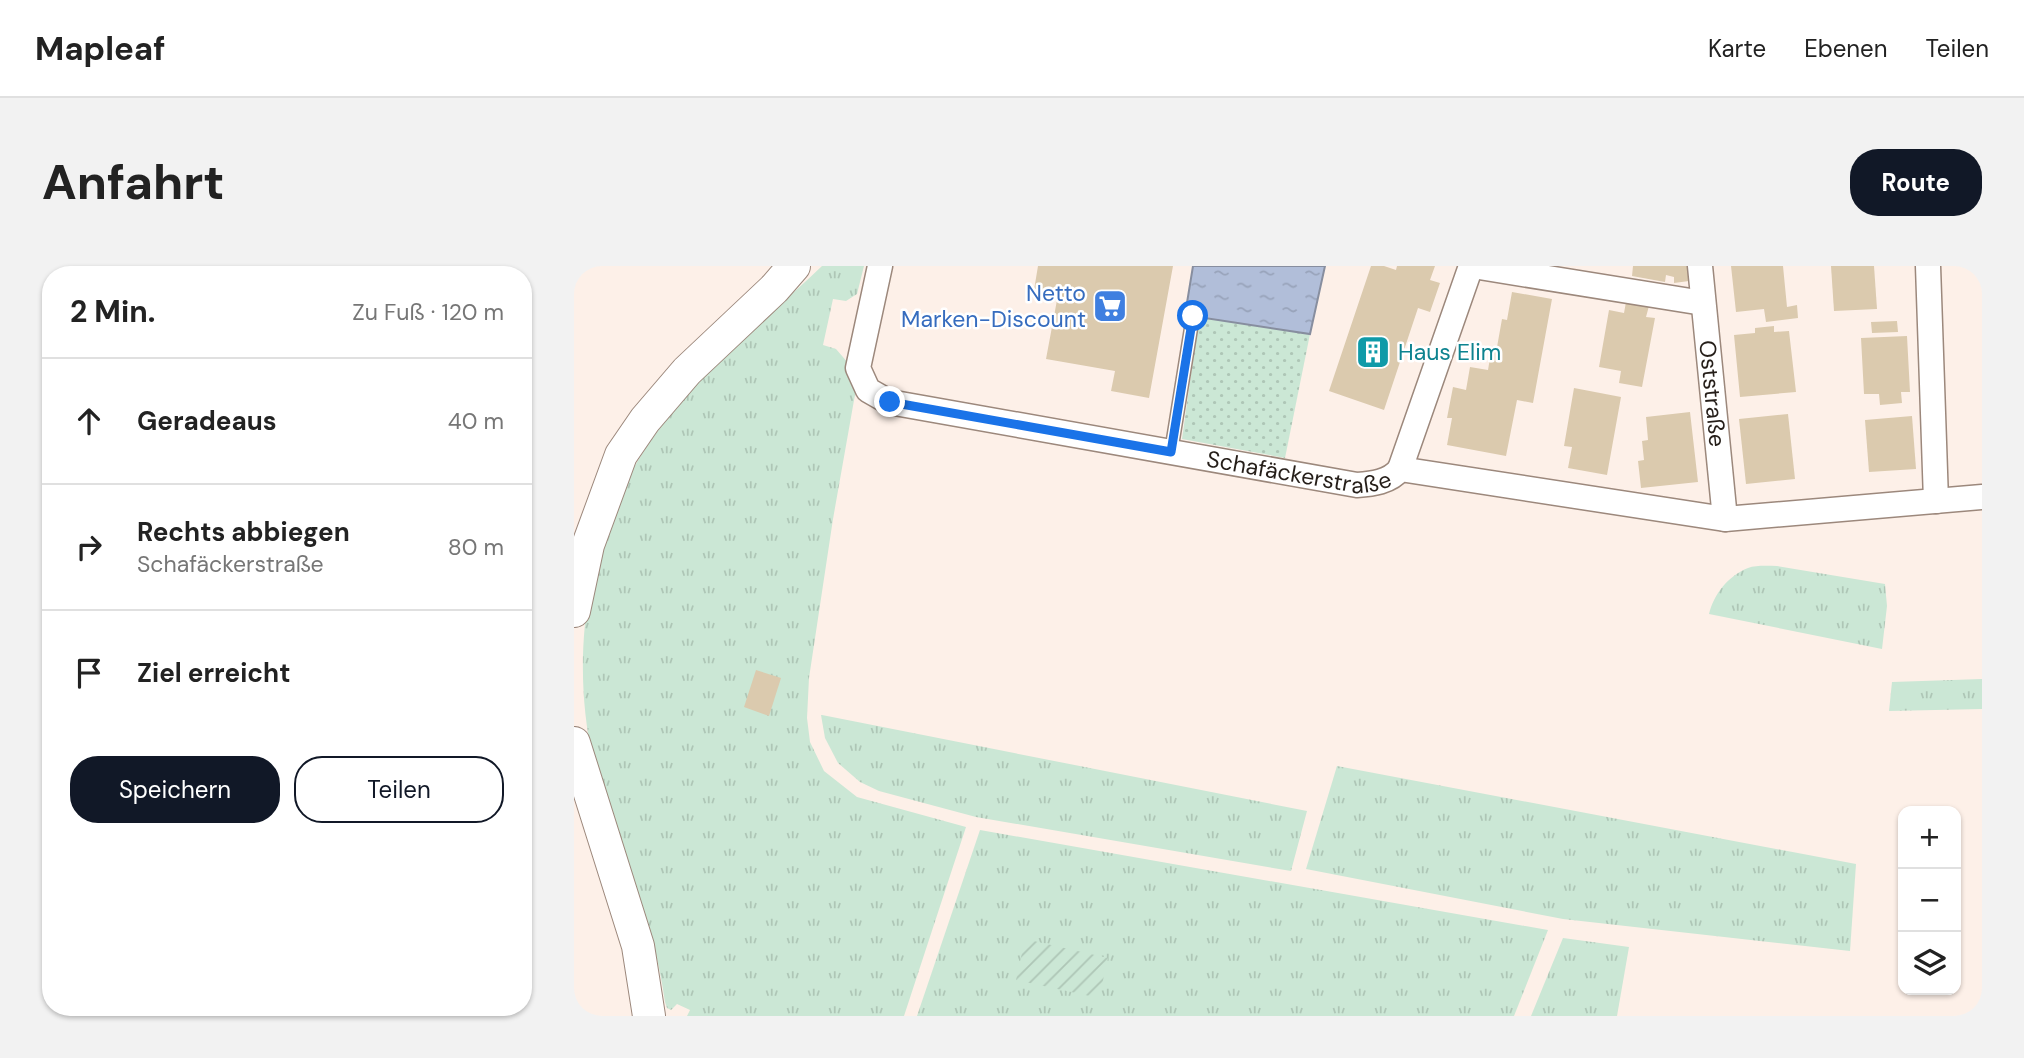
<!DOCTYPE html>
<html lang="de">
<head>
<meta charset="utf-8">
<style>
	:root { --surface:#fff; --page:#f2f2f2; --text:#222; --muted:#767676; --line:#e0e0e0; --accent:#111827 }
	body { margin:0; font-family:"DM Sans",sans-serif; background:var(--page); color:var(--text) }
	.controls { position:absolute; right:21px; bottom:21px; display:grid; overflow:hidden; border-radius:14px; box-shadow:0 2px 5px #0004 }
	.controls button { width:63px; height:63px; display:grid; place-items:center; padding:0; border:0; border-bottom:2px solid var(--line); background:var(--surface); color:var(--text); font:35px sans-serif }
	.stop { position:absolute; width:21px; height:21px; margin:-16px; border:5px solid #1a73e8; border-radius:50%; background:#fff }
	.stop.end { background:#1a73e8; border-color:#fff; box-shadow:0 2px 7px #0008 }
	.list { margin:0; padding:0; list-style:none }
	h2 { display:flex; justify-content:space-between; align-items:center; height:91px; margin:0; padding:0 28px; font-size:30px }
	h2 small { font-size:23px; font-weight:400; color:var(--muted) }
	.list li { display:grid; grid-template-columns:46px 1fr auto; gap:21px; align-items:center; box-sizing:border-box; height:126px; padding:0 28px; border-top:2px solid var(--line) }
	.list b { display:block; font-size:26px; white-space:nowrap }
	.list p { margin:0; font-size:23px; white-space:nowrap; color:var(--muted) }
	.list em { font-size:23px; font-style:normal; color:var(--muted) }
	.actions { display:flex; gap:14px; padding:21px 28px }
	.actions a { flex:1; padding:16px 0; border:2px solid var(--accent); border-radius:28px; text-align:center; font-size:24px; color:var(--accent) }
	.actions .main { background:var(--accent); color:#fff }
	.icon { flex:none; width:38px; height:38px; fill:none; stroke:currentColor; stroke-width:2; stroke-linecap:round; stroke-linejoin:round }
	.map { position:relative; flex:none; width:1408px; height:750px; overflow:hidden; border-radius:28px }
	header { display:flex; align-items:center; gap:42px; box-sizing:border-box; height:98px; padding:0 35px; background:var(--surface); border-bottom:2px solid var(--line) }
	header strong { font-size:33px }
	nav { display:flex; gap:38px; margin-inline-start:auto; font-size:24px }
	.intro { display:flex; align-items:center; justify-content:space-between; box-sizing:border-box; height:168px; padding:0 42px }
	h1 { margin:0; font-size:49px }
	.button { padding:18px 32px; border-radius:28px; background:var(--accent); color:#fff; font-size:24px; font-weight:700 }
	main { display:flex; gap:42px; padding:0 42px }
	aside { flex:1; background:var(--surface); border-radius:28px; box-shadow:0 2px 5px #0004 }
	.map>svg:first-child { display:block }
</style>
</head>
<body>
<header>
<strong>Mapleaf</strong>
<nav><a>Karte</a><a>Ebenen</a><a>Teilen</a></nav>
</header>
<div class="intro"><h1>Anfahrt</h1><a class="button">Route</a></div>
<main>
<aside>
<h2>2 Min.<small>Zu Fuß · 120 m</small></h2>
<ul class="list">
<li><svg class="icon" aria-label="ahead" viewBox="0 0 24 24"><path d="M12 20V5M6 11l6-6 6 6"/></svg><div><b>Geradeaus</b></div><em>40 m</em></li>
<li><svg class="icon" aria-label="right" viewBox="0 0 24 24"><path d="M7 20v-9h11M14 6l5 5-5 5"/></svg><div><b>Rechts abbiegen</b><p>Schafäckerstraße</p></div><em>80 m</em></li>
<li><svg class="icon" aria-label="arrive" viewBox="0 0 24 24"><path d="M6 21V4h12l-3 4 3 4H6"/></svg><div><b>Ziel erreicht</b></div></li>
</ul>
<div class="actions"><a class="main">Speichern</a><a>Teilen</a></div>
</aside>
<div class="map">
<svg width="1408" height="750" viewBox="0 0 1408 750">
	<defs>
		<pattern id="grass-tufts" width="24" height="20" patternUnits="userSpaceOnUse" patternTransform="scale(1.75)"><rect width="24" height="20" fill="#cbe7d5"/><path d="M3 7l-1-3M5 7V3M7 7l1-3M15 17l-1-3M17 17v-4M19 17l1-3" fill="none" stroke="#aec6b6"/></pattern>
		<pattern id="park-dots" width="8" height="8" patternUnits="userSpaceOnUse" patternTransform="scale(1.75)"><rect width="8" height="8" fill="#cbe7d5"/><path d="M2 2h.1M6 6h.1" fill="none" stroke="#aec6b6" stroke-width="1.8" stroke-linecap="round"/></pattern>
		<pattern id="garden-furrows" width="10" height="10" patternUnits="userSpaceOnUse" patternTransform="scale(1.75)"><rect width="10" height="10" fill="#cbe7d5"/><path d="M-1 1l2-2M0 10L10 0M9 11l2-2" fill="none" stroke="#aec6b6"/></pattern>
		<pattern id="water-ripples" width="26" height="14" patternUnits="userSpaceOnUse" patternTransform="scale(1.75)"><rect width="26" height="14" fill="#b1bed9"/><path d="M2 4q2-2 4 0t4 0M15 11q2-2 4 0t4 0" fill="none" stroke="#98a3ba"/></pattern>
	</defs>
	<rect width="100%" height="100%" fill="#fdf0e8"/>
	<!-- grass -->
	<g fill="url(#grass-tufts)">
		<path d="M248,0h42l-7,28 -11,7 -13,-2 -10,46 13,4 13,15 7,25 -23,130 -24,159 -2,40 3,24 14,29 33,26 109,30 -62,189h-217l3,-6 -13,-6 -6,6 -4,-2 -2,-6c-11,-84 -48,-162 -72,-243 -19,-83 -11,-176 22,-255 17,-39 42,-74 69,-107 39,-48 93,-87 138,-131z"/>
		<path d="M1203,300l108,18 2,22 -5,43 -173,-35c5,-20 19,-38 39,-46 8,-3 20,-2 29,-2z"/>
		<polygon points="1408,413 1408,443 1315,445 1318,416"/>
		<polygon points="247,449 248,449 733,545 717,605 402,551 305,525 286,516 264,497 251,472"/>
		<polygon points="763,500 1282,598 1276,685 989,653 732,603"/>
		<polygon points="406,564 974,664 940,750 343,750"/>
		<polygon points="989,672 1055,681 1043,750 957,750"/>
	</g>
	<!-- park -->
	<polygon fill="url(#park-dots)" points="625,51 736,68 711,192 608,173"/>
	<!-- garden -->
	<polygon fill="url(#garden-furrows)" points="451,673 534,692 525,732 442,714"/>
	<!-- water -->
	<polygon fill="url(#water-ripples)" stroke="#878e9f" stroke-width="2" points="619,0 751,0 736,68 611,49"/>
	<!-- building -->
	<g fill="#dbcaae">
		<polygon points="464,0 599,0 575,132 537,125 541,105 472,93 483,34 459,30"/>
		<polygon points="797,0 810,0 822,4 823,0 861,0 856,14 866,17 856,46 844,42 810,144 755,125"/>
		<polygon points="1059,0 1113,0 1115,15 1100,17 1100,11 1092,9 1091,16 1058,10"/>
		<polygon points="1157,0 1209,0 1213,41 1223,39 1224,52 1192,56 1190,43 1162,46"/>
		<polygon points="1257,0 1300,0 1303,43 1260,45"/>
		<polygon points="938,26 978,33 959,137 943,134 932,190 873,179 878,152 873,152 879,121 892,124 896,101 914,104 918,80 923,81 928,53 933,54"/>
		<polygon points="1052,36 1075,40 1072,51 1081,52 1068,121 1045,117 1047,105 1025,101 1035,44 1050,47"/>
		<polygon points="1323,55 1324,66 1298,67 1297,56"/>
		<polygon points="1200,60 1200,66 1215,65 1222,126 1166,131 1160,69 1181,67 1181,62"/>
		<polygon points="1333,70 1336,126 1327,126 1328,137 1306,139 1305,128 1290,128 1287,72"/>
		<polygon points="1000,122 1047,131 1033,209 994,202 998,181 990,180"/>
		<polygon points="1116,146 1124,216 1067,222 1064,195 1070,194 1068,175 1074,174 1072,151"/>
		<polygon points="1214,148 1221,213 1172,218 1165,153"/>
		<polygon points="1338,150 1342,203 1295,206 1291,154"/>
		<polygon points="182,404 207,412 195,450 170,441"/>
	</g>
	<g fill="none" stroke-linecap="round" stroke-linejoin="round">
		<!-- service casing -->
		<g stroke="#9c887c" stroke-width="15">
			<polyline id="service" points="597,186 619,50"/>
		</g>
		<!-- minor casing -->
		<g stroke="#9c887c" stroke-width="27">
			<g id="minor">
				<path id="s1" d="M306,0l-22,102 10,22 21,12 468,83c15,-1 33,-3 43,-16l325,50 257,-22"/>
				<polyline points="899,0 1129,37"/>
				<path id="s2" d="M1126,0l25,253"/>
				<polyline points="1354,0 1362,235"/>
				<polyline points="826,203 897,0"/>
			</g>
		</g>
		<!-- tertiary casing -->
		<g stroke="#9c887c" stroke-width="34">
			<g id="tertiary">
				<polyline points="0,345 14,279 47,189 71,154 113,105 200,23 220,0"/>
				<polyline points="0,477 64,680 75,750"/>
			</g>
		</g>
		<!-- service -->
		<use href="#service" stroke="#fff" stroke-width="12"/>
		<!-- minor -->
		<use href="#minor" stroke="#fff" stroke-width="24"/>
		<!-- tertiary -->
		<use href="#tertiary" stroke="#fff" stroke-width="32"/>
	</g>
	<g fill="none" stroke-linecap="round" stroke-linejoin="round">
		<!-- route -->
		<polyline stroke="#1a73e8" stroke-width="9" points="316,136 597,186 619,50"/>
	</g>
	<!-- icons -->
	<defs>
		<g id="supermarket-square" transform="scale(1.75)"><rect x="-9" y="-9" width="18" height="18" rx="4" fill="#3f7fe0" stroke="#fff"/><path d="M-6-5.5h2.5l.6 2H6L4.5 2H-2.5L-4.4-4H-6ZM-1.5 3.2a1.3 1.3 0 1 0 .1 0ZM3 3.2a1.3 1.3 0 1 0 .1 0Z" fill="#fff"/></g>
		<g id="building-square" transform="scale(1.75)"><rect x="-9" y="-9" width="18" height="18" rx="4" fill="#0f9aa8" stroke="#fff"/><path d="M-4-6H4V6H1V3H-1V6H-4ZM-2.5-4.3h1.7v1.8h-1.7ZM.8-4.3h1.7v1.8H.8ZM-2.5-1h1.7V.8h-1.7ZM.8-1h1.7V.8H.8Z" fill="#fff"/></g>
	</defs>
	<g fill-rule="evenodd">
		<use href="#supermarket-square" x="536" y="40"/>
		<use href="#building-square" x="799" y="86"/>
	</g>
	<g text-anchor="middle" stroke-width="5" stroke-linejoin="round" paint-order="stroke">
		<!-- shop labels -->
		<g font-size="23" fill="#366cbe" stroke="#fff" text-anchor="end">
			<text x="512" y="35">Netto<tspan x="512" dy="26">Marken-Discount</tspan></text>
		</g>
		<!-- culture labels -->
		<g font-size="23" fill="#0d838f" stroke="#fff" text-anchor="start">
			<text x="824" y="94">Haus Elim</text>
		</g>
		<!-- street labels -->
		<g font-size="23" fill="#251e19" stroke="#fff">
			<text dy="8" stroke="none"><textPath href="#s2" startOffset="128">Oststraße</textPath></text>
			<text dy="8" stroke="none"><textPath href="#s1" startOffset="569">Schafäckerstraße</textPath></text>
		</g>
	</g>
</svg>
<div class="controls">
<button>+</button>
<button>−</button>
<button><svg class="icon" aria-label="layers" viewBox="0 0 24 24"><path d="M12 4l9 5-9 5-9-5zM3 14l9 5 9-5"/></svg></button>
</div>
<div class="stop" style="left:619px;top:50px"></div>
<div class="stop end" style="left:316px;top:136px"></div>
</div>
</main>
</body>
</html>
